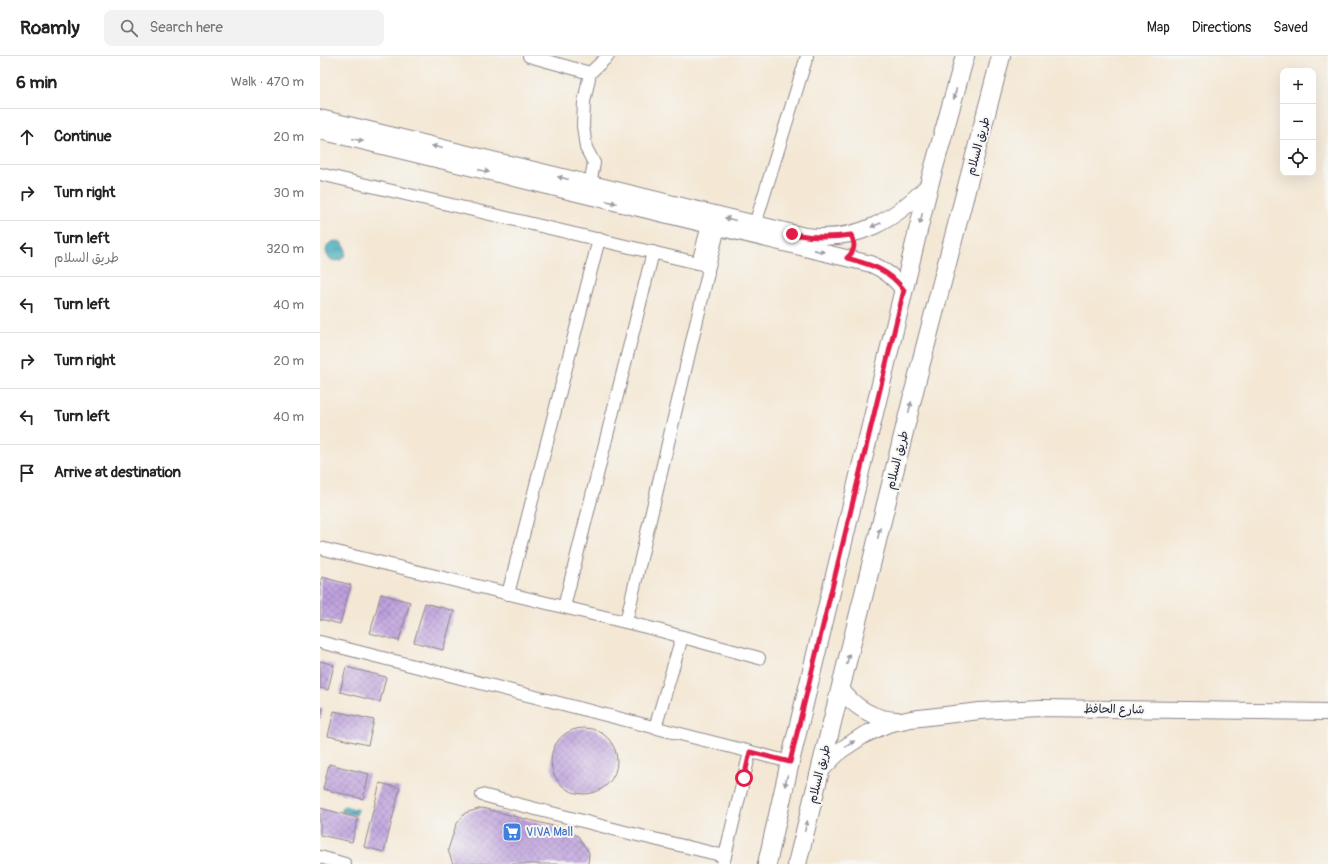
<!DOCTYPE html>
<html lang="en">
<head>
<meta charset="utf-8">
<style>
	:root { --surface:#fff; --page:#f2f2f2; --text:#222; --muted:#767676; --line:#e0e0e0 }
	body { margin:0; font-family:Pangolin,"Playpen Sans Arabic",sans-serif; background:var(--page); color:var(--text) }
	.controls { position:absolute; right:12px; top:12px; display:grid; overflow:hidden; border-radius:8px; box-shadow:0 4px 16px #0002 }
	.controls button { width:36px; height:36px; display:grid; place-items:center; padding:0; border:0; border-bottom:1px solid var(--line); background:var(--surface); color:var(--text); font:20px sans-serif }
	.stop { position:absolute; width:12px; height:12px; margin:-9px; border:3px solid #e11d48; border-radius:50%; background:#fff }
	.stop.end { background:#e11d48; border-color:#fff; box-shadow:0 1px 4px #0008 }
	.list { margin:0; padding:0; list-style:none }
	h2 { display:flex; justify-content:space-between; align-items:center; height:52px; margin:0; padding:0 16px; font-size:17px }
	h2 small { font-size:13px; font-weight:400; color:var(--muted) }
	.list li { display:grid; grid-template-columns:26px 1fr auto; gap:12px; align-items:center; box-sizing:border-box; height:56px; padding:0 16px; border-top:1px solid var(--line) }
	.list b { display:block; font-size:15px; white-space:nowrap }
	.list p { margin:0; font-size:13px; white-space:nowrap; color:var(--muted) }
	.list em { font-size:13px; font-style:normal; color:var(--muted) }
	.icon { flex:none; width:22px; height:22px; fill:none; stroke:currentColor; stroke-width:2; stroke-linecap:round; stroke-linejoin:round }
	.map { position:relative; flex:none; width:1008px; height:808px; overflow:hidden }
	header { display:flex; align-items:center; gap:24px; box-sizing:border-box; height:56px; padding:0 20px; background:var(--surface); border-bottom:1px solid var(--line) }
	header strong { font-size:19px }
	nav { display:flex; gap:22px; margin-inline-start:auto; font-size:14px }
	.search { width:280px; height:36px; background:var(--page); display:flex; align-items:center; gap:10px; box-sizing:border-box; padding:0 14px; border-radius:8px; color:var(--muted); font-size:15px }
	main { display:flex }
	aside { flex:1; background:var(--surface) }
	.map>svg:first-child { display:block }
</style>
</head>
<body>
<header>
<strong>Roamly</strong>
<div class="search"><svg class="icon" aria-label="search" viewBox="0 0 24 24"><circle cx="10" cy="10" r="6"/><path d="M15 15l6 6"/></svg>Search here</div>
<nav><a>Map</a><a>Directions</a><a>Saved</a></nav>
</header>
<main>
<aside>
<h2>6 min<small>Walk · 470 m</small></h2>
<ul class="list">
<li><svg class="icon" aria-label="ahead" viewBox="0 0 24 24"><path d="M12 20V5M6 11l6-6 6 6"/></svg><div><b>Continue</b></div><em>20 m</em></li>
<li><svg class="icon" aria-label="right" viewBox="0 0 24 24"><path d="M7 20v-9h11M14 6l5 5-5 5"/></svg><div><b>Turn right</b></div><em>30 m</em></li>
<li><svg class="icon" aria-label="left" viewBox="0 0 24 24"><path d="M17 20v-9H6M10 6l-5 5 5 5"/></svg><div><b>Turn left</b><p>طريق السلام</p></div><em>320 m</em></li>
<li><svg class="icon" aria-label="left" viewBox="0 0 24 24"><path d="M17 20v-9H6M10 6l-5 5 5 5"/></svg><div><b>Turn left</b></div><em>40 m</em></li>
<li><svg class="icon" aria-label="right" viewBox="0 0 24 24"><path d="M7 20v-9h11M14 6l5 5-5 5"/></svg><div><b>Turn right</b></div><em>20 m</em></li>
<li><svg class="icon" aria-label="left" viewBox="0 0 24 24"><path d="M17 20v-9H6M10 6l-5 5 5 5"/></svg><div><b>Turn left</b></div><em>40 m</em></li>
<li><svg class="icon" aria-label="arrive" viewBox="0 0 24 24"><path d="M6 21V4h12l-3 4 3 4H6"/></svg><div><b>Arrive at destination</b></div></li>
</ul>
</aside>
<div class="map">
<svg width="1008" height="808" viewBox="0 0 1008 808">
	<defs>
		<pattern id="water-waves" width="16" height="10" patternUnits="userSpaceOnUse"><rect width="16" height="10" fill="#3ca9bb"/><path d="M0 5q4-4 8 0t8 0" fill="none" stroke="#328999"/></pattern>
		<pattern id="building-cross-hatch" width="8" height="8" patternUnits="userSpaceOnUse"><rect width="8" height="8" fill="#bea0dd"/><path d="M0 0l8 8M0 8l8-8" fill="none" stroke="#9a82b4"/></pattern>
	</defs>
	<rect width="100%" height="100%" fill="#f6f6f2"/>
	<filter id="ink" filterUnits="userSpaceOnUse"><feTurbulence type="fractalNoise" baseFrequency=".025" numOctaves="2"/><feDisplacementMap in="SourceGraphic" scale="8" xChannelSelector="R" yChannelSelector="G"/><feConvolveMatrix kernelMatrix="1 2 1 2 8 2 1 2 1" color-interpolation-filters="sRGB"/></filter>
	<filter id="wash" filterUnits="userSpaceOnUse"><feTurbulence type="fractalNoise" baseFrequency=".012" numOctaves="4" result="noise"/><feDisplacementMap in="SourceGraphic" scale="16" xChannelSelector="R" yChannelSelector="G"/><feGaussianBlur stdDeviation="0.9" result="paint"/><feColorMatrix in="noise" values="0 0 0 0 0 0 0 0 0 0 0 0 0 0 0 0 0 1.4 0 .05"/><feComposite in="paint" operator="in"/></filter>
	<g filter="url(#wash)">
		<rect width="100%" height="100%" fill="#f4e8d5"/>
		<!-- water -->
		<g fill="url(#water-waves)" stroke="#2f667b">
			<circle cx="16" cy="195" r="10"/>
			<polygon points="25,750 38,754 36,759 22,756 21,754 22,751"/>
		</g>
		<g id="blocks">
			<!-- building -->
			<g fill="url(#building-cross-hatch)">
				<polygon points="2,521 31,529 20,568 0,563 0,529"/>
				<polygon points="61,538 90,546 79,585 50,577"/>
				<polygon points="105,547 134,555 123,594 94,586"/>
				<polygon points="0,605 14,609 8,634 0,632"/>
				<polygon points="26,611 66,621 60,646 20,636"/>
				<polygon points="0,652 3,652 1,662 0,662"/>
				<polygon points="14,655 54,664 48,689 8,680"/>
				<circle cx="264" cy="705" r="33"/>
				<polygon points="9,708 49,718 43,743 3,733"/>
				<polygon points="60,727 80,732 64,796 44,791"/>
				<polygon points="0,752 38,762 32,786 0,779"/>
				<polygon points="162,752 241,772 258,780 269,797 268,808 133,808 128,794 136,769 145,757"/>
			</g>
		</g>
	</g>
	<g filter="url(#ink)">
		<use href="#blocks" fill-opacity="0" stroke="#8b8588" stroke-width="1"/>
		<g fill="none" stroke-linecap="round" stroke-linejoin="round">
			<!-- street casing -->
			<g stroke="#8b8588" stroke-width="14">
				<g id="street">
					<polyline points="209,0 270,17"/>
					<polyline points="0,118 378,207 382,208 387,211 388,217 306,566"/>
					<polyline points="270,128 274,107 266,92 263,70 264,46 270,17 288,0"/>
					<polyline points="433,175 487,0"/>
					<polyline points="378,207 388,169"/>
					<polyline points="388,214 399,172"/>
					<polyline points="0,492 334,573 439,602"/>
					<polyline points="188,538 279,183"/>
					<polyline points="244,551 333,196"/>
					<polyline points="0,586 470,706"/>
					<polyline points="335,672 362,581"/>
					<polyline points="162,739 309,777 405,800"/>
					<polyline points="0,801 25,808"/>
					<polyline points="403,808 430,696"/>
				</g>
			</g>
			<!-- secondary casing -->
			<g stroke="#8b8588" stroke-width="18">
				<g id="secondary">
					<path d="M0,62l485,118c53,6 88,-15 124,-51"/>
					<path d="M0,75l551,133c14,6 24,14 33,26"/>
					<path d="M520,632c14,19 33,31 57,32"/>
					<polyline points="501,714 521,694 544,679 568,668 591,663 660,655 720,652 1008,656"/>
				</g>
			</g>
			<!-- primary casing -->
			<g stroke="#8b8588" stroke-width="20">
				<g id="primary">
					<polyline points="447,808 470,706 609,129 645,0"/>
					<polyline points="477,808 601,307 681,0"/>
				</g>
			</g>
			<!-- street -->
			<use href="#street" stroke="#fff" stroke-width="12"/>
			<!-- secondary -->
			<use href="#secondary" stroke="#fff" stroke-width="16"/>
			<!-- primary -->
			<use href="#primary" stroke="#fff" stroke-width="18"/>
		</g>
		<!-- one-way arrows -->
		<defs><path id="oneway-solid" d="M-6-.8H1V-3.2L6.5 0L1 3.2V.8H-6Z"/></defs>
		<g fill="#9c9ca7">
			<use href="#oneway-solid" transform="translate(635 38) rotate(105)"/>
			<use href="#oneway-solid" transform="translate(38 84) rotate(14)"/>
			<use href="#oneway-solid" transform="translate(117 91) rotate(-166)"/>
			<use href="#oneway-solid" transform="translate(164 115) rotate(14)"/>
			<use href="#oneway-solid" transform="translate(243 122) rotate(-166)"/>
			<use href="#oneway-solid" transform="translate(291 146) rotate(14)"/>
			<use href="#oneway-solid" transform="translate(410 163) rotate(-166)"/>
			<use href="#oneway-solid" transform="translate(601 163) rotate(103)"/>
			<use href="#oneway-solid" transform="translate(556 169) rotate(157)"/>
			<use href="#oneway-solid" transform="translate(499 195) rotate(13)"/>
			<use href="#oneway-solid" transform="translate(590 351) rotate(-76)"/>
			<use href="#oneway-solid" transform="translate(559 477) rotate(-76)"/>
			<use href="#oneway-solid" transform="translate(528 603) rotate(-76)"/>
			<use href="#oneway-solid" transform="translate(530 688) rotate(-34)"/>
			<use href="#oneway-solid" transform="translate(466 725) rotate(103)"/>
			<use href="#oneway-solid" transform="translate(486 770) rotate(-76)"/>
		</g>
	</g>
	<g fill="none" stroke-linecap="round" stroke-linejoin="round" filter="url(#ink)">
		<!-- route -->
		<path stroke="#e11d48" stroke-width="5" d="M424,722l6,-26 40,10 114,-472c-16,-21 -32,-25 -57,-32 8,-7 9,-14 4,-23 -20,3 -38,3 -59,-1"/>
	</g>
	<!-- icons -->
	<defs>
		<g id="supermarket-square" transform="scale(1)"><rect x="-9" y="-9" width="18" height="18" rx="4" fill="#3f7fe0" stroke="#f6f6f2"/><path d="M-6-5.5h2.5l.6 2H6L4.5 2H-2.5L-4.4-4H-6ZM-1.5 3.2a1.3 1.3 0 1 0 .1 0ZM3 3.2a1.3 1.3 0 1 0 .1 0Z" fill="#fff"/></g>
	</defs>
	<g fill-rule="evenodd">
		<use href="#supermarket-square" x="192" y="776"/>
	</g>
	<g text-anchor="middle" stroke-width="4" stroke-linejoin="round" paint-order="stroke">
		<!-- street labels -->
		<g font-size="12" fill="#22223b" stroke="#f6f6f2">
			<text transform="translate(658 90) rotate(-75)" y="4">طريق السلام</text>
			<text transform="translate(577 404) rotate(-76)" y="4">طريق السلام</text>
			<text transform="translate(794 653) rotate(1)" y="4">شارع الحافظ</text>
			<text transform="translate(499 718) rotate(-76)" y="4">طريق السلام</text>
		</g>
		<!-- shop labels -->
		<g font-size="12" fill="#366cbe" stroke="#f6f6f2" text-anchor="start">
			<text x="206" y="780">VIVA Mall</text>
		</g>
	</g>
</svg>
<div class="controls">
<button>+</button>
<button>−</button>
<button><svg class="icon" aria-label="locate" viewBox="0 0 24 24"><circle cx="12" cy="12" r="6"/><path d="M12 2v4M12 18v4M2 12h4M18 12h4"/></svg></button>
</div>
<div class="stop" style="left:424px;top:722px"></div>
<div class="stop end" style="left:472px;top:178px"></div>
</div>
</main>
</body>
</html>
